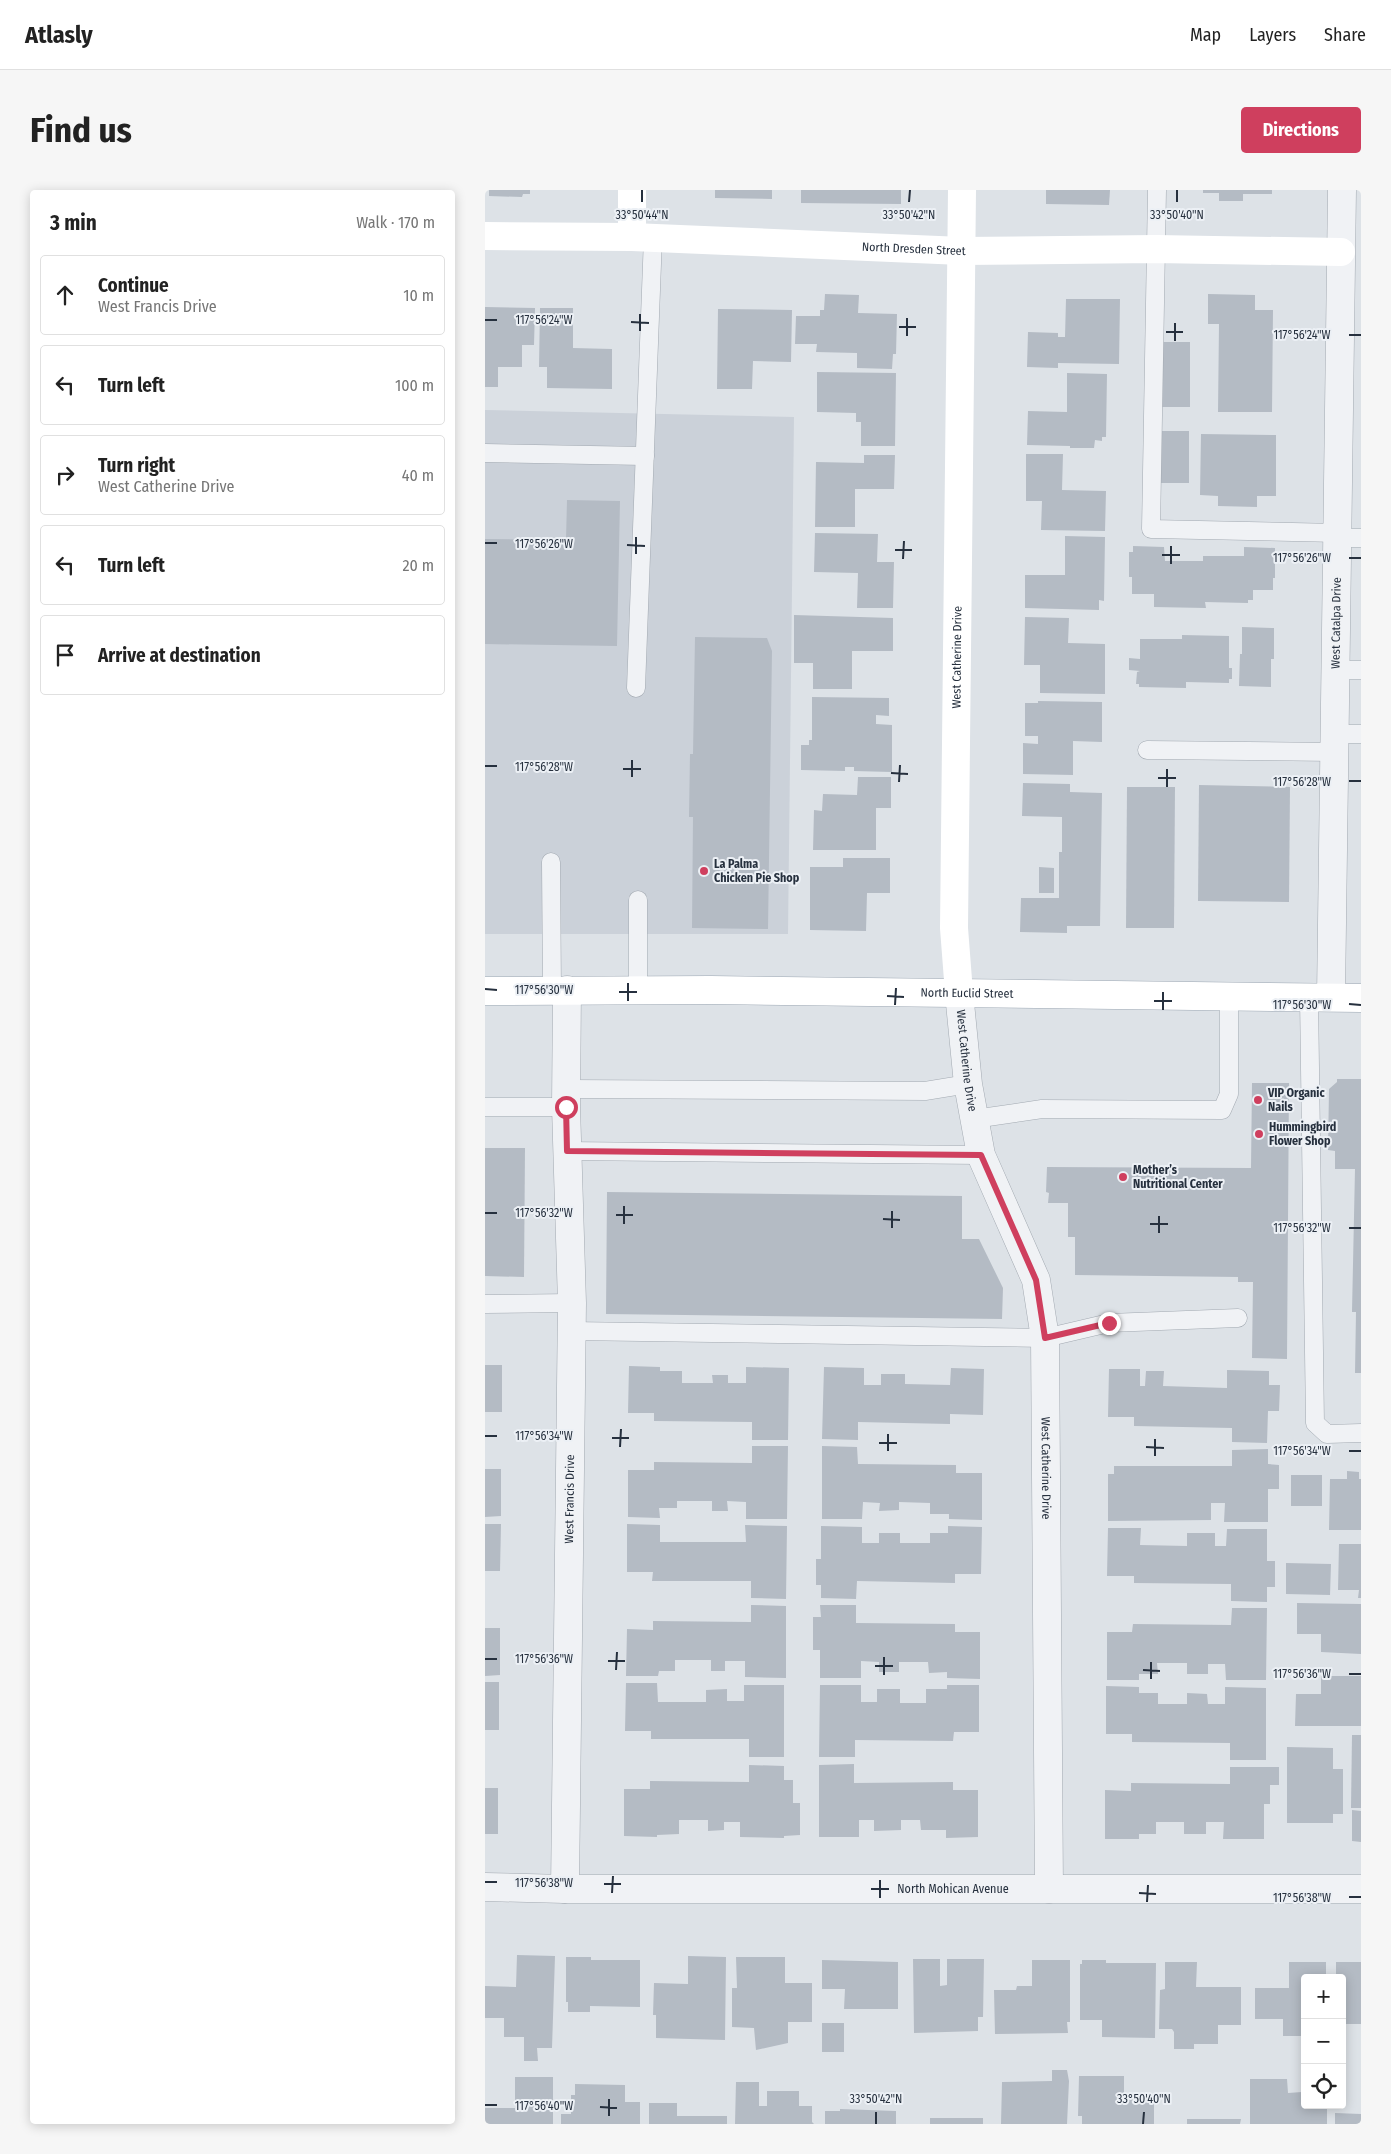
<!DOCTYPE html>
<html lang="en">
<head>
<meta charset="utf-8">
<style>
	:root { --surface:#fff; --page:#f6f6f6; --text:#222; --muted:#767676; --line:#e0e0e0; --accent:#cf3f5e }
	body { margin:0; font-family:"Fira Sans Condensed",sans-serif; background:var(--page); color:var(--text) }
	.controls { position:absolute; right:15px; bottom:15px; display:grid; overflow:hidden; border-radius:5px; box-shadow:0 2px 12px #0003 }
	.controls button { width:45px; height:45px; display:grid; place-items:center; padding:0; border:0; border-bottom:1px solid var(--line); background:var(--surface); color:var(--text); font:25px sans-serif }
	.stop { position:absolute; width:15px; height:15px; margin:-11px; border:4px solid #cf3f5e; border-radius:50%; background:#fff }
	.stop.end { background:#cf3f5e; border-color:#fff; box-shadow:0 1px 5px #0008 }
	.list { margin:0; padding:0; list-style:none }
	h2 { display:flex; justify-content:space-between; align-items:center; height:65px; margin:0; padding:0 20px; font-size:21px }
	h2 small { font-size:16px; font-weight:400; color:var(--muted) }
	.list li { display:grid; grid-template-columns:32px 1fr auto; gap:15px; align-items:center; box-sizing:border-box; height:80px; margin:0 10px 10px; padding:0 10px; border:1px solid var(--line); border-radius:5px }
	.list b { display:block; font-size:19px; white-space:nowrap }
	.list p { margin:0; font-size:16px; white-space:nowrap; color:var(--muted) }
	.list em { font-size:16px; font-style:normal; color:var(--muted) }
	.icon { flex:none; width:28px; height:28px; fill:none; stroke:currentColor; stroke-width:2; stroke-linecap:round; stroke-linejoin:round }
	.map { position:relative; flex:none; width:876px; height:1934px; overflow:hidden; border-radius:5px }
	header { display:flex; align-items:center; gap:30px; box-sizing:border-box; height:70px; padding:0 25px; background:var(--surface); border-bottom:1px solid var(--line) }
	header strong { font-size:24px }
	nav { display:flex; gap:28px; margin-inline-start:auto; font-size:18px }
	.intro { display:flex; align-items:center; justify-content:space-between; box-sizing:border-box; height:120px; padding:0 30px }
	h1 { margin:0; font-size:35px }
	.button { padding:12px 22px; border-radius:5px; background:var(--accent); color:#fff; font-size:18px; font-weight:700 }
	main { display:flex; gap:30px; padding:0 30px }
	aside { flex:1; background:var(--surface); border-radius:5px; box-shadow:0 2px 12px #0003 }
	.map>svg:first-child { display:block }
</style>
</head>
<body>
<header>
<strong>Atlasly</strong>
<nav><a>Map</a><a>Layers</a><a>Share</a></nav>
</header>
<div class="intro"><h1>Find us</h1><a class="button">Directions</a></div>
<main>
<aside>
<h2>3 min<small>Walk · 170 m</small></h2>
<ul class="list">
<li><svg class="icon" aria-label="ahead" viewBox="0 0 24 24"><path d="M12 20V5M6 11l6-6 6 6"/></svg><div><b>Continue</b><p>West Francis Drive</p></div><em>10 m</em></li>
<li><svg class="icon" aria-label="left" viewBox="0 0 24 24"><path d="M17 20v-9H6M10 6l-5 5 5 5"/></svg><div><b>Turn left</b></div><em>100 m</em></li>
<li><svg class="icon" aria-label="right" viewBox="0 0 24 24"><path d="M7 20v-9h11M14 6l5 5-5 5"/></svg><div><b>Turn right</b><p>West Catherine Drive</p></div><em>40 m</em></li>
<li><svg class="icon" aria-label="left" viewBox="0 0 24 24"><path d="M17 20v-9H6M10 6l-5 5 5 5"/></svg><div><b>Turn left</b></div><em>20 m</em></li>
<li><svg class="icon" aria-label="arrive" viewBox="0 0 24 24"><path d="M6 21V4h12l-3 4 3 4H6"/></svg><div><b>Arrive at destination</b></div></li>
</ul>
</aside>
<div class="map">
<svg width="876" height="1934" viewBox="0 0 876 1934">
	<rect width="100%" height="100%" fill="#dde2e7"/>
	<!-- built -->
	<polygon fill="#cbd1d9" points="0,220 309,227 303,744 0,744"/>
	<!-- building -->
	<g fill="#b4bbc4">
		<polygon points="4,0 45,0 45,4 38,4 37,7 4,6"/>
		<polygon points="230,0 287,0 287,9 230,8"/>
		<polygon points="316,0 416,0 416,14 316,13"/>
		<polygon points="561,0 625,0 624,15 561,14"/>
		<polygon points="718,0 787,0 787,4 758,4 758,11 734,11 734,3 718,3"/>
		<polygon points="340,104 374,105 373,123 412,124 411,164 408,164 407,179 372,178 372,163 331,162 332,154 310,154 311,126 335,126 335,120 339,120"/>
		<polygon points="723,104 770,105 770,120 788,120 787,222 733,222 734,134 723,134"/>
		<polygon points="581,109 635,109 634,174 573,173 573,178 542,177 543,142 573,143 573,147 580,147"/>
		<polygon points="0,117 50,118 49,155 37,155 37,177 13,177 13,197 0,197"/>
		<polygon points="55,118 88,118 88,158 127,159 127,199 62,198 62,177 54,177"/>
		<polygon points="233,119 307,120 306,172 268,171 267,199 232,199"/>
		<rect x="677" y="152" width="28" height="65"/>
		<polygon points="332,182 411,183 410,256 376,256 376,232 371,232 371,223 332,222"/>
		<polygon points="582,183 622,184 621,247 617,247 617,251 610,250 609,258 585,258 585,256 542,255 543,221 582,222"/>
		<rect x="675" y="241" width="29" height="52"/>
		<polygon points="716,244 791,245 791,306 772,306 772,317 733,316 733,306 715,305"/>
		<polygon points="541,264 578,264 577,300 621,301 620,341 556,340 557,311 541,311"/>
		<polygon points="379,265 410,265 409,299 370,299 370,337 330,337 331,272 379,273"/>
		<polygon points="82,310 135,311 132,456 0,454 0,349 81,350"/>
		<polygon points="330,343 393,344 392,372 409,372 408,418 372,418 373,383 329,382"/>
		<polygon points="580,346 620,347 619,411 614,410 614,420 540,418 540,385 580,385"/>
		<polygon points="648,356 679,357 680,371 718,371 718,366 759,366 759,357 790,358 790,388 788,388 788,400 768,400 768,410 763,410 763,413 720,412 721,418 669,417 669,404 647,404 647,387 644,387 644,362 648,362"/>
		<polygon points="309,425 408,428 408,461 367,461 367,499 328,499 328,473 309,473"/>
		<polygon points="540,427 584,428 583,453 620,454 620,504 555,503 555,475 539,475"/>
		<polygon points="757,437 789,438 789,469 786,469 786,497 754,496 755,464 757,464"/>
		<polygon points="697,445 744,446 744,478 747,478 747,489 744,489 744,493 701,492 701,498 654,497 654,494 651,494 652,482 655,481 644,480 644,468 655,469 655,449 697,449"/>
		<polygon points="210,447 282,448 287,461 283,739 207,738 208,627 204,627 205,564 208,564"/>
		<polygon points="327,507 404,508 404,526 391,525 391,534 407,535 407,582 369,581 369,577 360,577 360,581 316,580 316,555 324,555 324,550 327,550"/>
		<polygon points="553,511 617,512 617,552 588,551 588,585 538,584 538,553 553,554 553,546 540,546 540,513 553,513"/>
		<polygon points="373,587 406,587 406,618 391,618 391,660 328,660 329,620 337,621 338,604 372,605"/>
		<polygon points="538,593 585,594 585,602 617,603 615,736 582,736 582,743 535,742 536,708 574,708 574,662 577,662 577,627 537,626"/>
		<polygon points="714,595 805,597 804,712 713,711"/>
		<polygon points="642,597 690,597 689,738 641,738"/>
		<polygon points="358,668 405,668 405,703 382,703 381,741 325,740 325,677 358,677"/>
		<polygon points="554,677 569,678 569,703 554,703"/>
		<polygon points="852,889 876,889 876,1183 870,1183 871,1122 867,1122 870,979 850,979 850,961 843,960 844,899 852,892"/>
		<polygon points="767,893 804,893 802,1169 767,1168 768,1092 753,1092 753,1087 590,1085 590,1047 583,1047 583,1013 563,1013 564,1003 561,1002 562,977 766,978"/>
		<polygon points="0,958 40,958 39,1087 0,1086"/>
		<polygon points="122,1002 477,1006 477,1049 494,1049 518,1098 517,1129 121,1124"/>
		<rect x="0" y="1175" width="17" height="47"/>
		<polygon points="144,1176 175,1177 175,1181 197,1181 197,1193 228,1193 227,1185 243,1185 243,1193 261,1193 261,1177 304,1178 303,1250 267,1250 267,1232 169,1231 169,1223 143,1223"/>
		<polygon points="339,1177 379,1178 379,1195 396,1195 396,1184 420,1184 420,1194 465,1195 466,1178 499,1179 498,1225 465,1224 465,1234 373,1232 373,1250 337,1249"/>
		<polygon points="624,1179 655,1179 655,1196 660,1196 661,1181 679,1181 678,1196 742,1198 742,1180 784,1181 784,1195 795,1195 794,1221 783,1221 782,1253 747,1252 747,1238 649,1236 649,1227 623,1227"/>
		<polygon points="267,1256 303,1256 302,1329 261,1329 261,1312 242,1311 243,1321 227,1321 227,1311 192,1311 192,1318 174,1318 175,1328 143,1327 143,1280 169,1280 169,1272 267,1273"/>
		<polygon points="337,1256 372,1257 373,1274 471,1275 471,1283 497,1283 497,1330 464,1329 464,1324 445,1324 445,1313 414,1312 414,1320 394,1321 395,1313 378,1312 377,1329 337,1329"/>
		<polygon points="783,1259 783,1274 794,1275 794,1299 783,1299 783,1332 739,1332 740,1313 726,1313 726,1330 623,1331 623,1284 629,1284 629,1276 747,1276 747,1260"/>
		<polygon points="0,1279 16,1279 16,1326 0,1327"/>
		<polygon points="862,1281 874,1282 874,1289 876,1289 876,1340 844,1340 845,1289 862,1289"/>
		<rect x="806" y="1285" width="31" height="31"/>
		<polygon points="0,1334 16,1334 15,1381 0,1381"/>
		<polygon points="142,1334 175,1335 175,1352 261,1352 260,1335 302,1336 301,1409 266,1408 266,1391 167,1391 168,1382 142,1382"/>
		<polygon points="336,1336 377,1337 377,1353 394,1353 394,1343 415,1343 415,1353 445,1353 445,1343 463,1343 463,1336 497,1337 496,1384 470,1384 470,1393 372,1391 371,1409 336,1408 336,1395 331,1395 331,1369 336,1369"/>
		<polygon points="623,1338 656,1338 655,1355 702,1356 702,1343 730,1343 730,1356 741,1356 742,1339 782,1339 782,1371 790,1371 790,1397 782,1397 782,1412 746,1411 746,1394 649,1393 649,1386 622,1386"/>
		<polygon points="854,1354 876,1354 876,1408 873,1408 874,1400 853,1400"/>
		<polygon points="801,1373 846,1374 845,1405 801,1404"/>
		<polygon points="812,1413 876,1414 876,1464 836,1462 836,1444 812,1444"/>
		<polygon points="266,1415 301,1416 301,1488 260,1487 260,1471 240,1471 240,1481 226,1481 226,1470 190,1470 190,1481 174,1481 173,1486 141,1486 142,1439 168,1440 168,1431 266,1432"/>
		<polygon points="335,1415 371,1415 371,1433 470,1434 470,1442 495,1442 495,1489 462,1488 462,1482 444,1483 443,1472 414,1472 414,1482 394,1482 394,1472 376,1471 376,1488 335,1488 335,1460 328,1460 328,1427 336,1427"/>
		<polygon points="747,1418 782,1418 781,1490 741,1490 740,1474 723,1474 723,1484 702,1484 702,1473 672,1473 673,1484 654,1484 654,1490 622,1490 622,1442 647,1442 648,1434 746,1435"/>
		<polygon points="0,1438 15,1438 15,1485 0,1486"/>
		<polygon points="836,1486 876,1486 876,1536 810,1536 811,1504 836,1504"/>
		<rect x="0" y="1492" width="14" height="48"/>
		<polygon points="141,1493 172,1493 173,1512 221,1512 221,1500 242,1499 242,1511 259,1511 259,1495 299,1495 299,1567 264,1567 264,1549 166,1549 166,1541 140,1541"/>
		<polygon points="335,1495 376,1495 376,1512 392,1512 392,1499 415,1499 415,1513 441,1513 441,1499 462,1499 462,1495 494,1495 494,1542 469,1542 468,1551 370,1550 370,1567 334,1567"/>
		<polygon points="621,1496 654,1497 654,1503 673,1503 673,1514 702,1514 702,1503 722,1504 723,1514 740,1514 740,1497 781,1498 781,1570 745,1570 745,1553 647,1552 647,1544 621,1544"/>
		<polygon points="867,1545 876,1545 876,1618 866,1618"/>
		<polygon points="802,1557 848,1558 848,1579 858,1579 858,1624 848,1624 848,1633 802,1633"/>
		<polygon points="369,1574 369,1593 468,1592 468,1600 493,1600 493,1647 461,1648 461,1640 436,1640 435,1630 416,1630 416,1640 389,1641 389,1630 374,1630 374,1647 334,1647 334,1575"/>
		<polygon points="264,1575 299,1576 299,1590 308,1590 308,1613 315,1613 315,1645 299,1646 299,1648 255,1647 255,1632 239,1632 239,1640 223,1641 223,1630 194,1630 194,1644 172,1645 172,1647 139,1646 139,1599 165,1599 165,1591 264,1592"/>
		<polygon points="745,1577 794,1577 794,1595 785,1595 785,1614 779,1614 779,1649 738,1649 739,1632 721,1632 721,1644 699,1644 699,1632 671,1632 671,1644 654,1644 654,1649 620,1649 620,1600 646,1601 646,1593 745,1594"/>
		<rect x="0" y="1598" width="13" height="46"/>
		<polygon points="867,1620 876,1621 876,1652 867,1651"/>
		<polygon points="32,1765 70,1766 67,1858 52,1858 53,1871 39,1871 39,1847 19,1847 19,1828 0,1828 0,1796 31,1797"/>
		<polygon points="203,1766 241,1767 240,1850 171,1848 171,1825 168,1825 169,1793 203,1794"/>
		<polygon points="81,1767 106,1767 106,1770 155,1770 155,1817 105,1816 105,1822 83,1822 83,1812 81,1812"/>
		<polygon points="251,1767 300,1767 300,1793 327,1793 327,1832 303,1832 303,1853 271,1860 269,1838 247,1837 247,1798 252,1798"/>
		<polygon points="428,1769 455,1769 455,1796 462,1795 462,1769 499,1769 498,1827 493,1827 493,1841 429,1843"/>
		<polygon points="337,1770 413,1772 413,1819 359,1819 360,1799 337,1799"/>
		<polygon points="547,1770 585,1770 585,1832 582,1832 583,1843 510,1844 509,1800 531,1800 532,1796 547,1796"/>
		<polygon points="597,1770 621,1770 621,1773 671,1773 670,1848 617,1847 617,1830 595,1830 595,1774 597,1774"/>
		<polygon points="680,1772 712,1772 711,1797 756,1797 756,1835 733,1835 733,1854 709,1854 709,1859 689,1859 689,1842 687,1839 674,1839 675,1800 680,1799"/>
		<polygon points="804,1772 841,1772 841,1788 820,1788 820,1846 798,1846 798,1829 770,1829 770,1798 804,1798"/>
		<polygon points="851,1772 876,1772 876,1834 857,1834 857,1788 851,1788"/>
		<rect x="337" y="1833" width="22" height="29"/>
		<polygon points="567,1880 582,1880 584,1891 582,1934 516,1934 517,1892 567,1891"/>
		<polygon points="594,1886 639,1886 639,1907 669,1907 669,1934 597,1934 597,1926 593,1926"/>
		<polygon points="30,1887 68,1887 68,1934 0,1934 0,1918 30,1918"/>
		<polygon points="765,1889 802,1889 803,1903 817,1902 817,1897 820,1897 820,1915 842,1915 842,1934 765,1934"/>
		<polygon points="251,1892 274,1892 274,1916 282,1916 282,1901 314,1901 314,1916 327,1916 327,1932 329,1934 250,1934"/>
		<polygon points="90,1894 140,1895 140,1912 155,1912 155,1934 76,1934 76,1924 86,1924 86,1905 90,1905"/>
		<polygon points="164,1913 192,1913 192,1926 242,1926 242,1934 164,1934"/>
		<polygon points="355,1919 411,1921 411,1934 340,1934 340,1921 355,1921"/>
		<polygon points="850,1923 876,1924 876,1934 850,1934"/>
		<rect x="445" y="1928" width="53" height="6"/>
		<polygon points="702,1929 756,1929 755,1934 702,1934"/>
	</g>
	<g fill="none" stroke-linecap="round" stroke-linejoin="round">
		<!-- lane casing -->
		<g stroke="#a2a9b1" stroke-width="19">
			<g id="lane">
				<polyline points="672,0 666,339 853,343"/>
				<polyline points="0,263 160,266"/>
				<polyline points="852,348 876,348"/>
				<polyline points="851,480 876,480"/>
				<polyline points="151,498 168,47"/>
				<polyline points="849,544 876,544"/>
				<polyline points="662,560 849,562"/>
				<polyline points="66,672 67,801"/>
				<polyline points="153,710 153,800"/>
				<polyline points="824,807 830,1233 842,1244 876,1243"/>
				<polyline points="82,899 440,901 483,894"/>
				<polyline points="0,917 81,917"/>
				<polyline points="489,929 557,919 737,920 744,904 744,806"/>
				<polyline points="81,961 496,965"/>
				<polyline points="0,1114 87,1113"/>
				<polyline points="86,1141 560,1148 624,1133 753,1128"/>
			</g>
		</g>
		<!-- street casing -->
		<g stroke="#a2a9b1" stroke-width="29">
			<g id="street">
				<path id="s1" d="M474,803l9,91 13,71 55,125 9,58 4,551"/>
				<path id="s2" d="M846,807l11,-807"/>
				<path id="s3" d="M0,1697l80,2h796"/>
				<path id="s4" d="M80,1699l7,-586 -6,-196 1,-117"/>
			</g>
		</g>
		<!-- primary casing -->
		<g stroke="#9ca7b3" stroke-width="29">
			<g id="primary">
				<path id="s7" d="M0,801l226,-1 650,8"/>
			</g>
		</g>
		<!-- lane -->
		<use href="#lane" stroke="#f0f2f5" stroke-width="18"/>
		<!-- street -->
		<use href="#street" stroke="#f0f2f5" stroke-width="28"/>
		<!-- secondary -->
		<g stroke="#fff" stroke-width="28">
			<path id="s5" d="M0,46l147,1 330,14 194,-2 185,3"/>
			<polyline points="147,47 147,0"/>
			<path id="s6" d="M474,803l-5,-65 8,-738"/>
		</g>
		<!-- primary -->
		<use href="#primary" stroke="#fff" stroke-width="28"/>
	</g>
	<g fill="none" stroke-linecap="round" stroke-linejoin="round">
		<!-- route -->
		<polyline stroke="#cf3f5e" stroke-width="6" points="81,917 82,961 496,965 551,1090 560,1148 624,1133"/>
	</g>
	<!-- ticks -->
	<path fill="none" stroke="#26303e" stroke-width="2" d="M157,12v-12M424,12l1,-12M692,12v-12M0,130h12M146,132l18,1M414,137h17M155,141v-17M681,142h17M864,145h12M422,146v-18M690,151v-18M0,353h12M142,355l18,1M410,360h17M151,364v-17M677,365h18M864,368h12M418,369l1,-18M686,374v-18M0,576h12M138,579h18M406,583l17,1M147,587v-17M673,588h18M864,591h12M414,592l1,-17M682,597v-18M0,799l12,1M134,802h18M402,806l17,1M143,811v-18M669,811h18M864,814l12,1M410,815l1,-17M678,820v-18M0,1023h12M131,1025h17M398,1029l17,1M139,1034v-18M665,1034h18M407,1038v-17M864,1038h12M674,1043v-17M0,1246h12M127,1248h17M394,1253h18M135,1257l1,-18M661,1257l18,1M403,1261v-17M864,1261h12M670,1266v-17M0,1469h12M123,1471h17M390,1476h18M131,1480l1,-18M658,1480l17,1M864,1484h12M399,1485v-18M666,1489v-17M0,1692h12M119,1694h17M386,1699h18M127,1703l1,-17M654,1703l17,1M864,1707h12M395,1708v-18M662,1712l1,-17M0,1915h12M115,1917l17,1M124,1926v-17M391,1934v-12M658,1934l1,-12"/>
	<!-- markers -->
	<g fill="#cf3f5e" stroke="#ecf0f5" stroke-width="2">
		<circle cx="219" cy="681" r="5"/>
		<circle cx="773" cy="910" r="5"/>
		<circle cx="774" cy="944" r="5"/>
		<circle cx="638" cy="987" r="5"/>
	</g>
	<g text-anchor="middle" stroke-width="4" stroke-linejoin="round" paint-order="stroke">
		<!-- street labels -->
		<g font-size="12" fill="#26303e" stroke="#ecf0f5">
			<text dy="4" stroke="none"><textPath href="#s5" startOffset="429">North Dresden Street</textPath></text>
			<text dy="4" stroke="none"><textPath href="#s2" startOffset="374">West Catalpa Drive</textPath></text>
			<text dy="4" stroke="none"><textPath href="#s6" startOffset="336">West Catherine Drive</textPath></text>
			<text dy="4" stroke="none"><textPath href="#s7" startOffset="482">North Euclid Street</textPath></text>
			<text dy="4" stroke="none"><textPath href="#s1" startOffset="68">West Catherine Drive</textPath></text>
			<text dy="4" stroke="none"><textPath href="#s1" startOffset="489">West Catherine Drive</textPath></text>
			<text dy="4" stroke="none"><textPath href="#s4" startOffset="390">West Francis Drive</textPath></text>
			<text dy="4" stroke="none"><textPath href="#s3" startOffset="468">North Mohican Avenue</textPath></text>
		</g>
		<!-- poi labels -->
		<g font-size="12" font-weight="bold" fill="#26303e" stroke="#ecf0f5" text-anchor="start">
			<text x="229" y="678">La Palma<tspan x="229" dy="14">Chicken Pie Shop</tspan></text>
			<text x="783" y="907">VIP Organic<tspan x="783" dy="14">Nails</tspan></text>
			<text x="784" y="941">Hummingbird<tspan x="784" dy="14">Flower Shop</tspan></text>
			<text x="648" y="984">Mother’s<tspan x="648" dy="14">Nutritional Center</tspan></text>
		</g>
	</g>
	<g font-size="12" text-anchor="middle" fill="#26303e" stroke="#ecf0f5" stroke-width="4" stroke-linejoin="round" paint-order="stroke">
		<text x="157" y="29">33°50'44"N</text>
		<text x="424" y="29">33°50'42"N</text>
		<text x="692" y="29">33°50'40"N</text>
		<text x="59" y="134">117°56'24"W</text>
		<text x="817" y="149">117°56'24"W</text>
		<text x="59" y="358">117°56'26"W</text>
		<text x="817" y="372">117°56'26"W</text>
		<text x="59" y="581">117°56'28"W</text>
		<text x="817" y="596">117°56'28"W</text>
		<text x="59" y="804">117°56'30"W</text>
		<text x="817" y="819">117°56'30"W</text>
		<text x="59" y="1027">117°56'32"W</text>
		<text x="817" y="1042">117°56'32"W</text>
		<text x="59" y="1250">117°56'34"W</text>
		<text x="817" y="1265">117°56'34"W</text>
		<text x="59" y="1473">117°56'36"W</text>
		<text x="817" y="1488">117°56'36"W</text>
		<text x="59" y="1697">117°56'38"W</text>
		<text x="817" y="1712">117°56'38"W</text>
		<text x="391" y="1913">33°50'42"N</text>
		<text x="659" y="1913">33°50'40"N</text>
		<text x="59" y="1920">117°56'40"W</text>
	</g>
</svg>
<div class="controls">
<button>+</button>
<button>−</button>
<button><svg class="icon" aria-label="locate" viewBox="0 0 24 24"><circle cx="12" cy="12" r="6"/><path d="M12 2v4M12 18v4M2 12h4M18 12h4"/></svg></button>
</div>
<div class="stop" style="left:81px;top:917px"></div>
<div class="stop end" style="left:624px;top:1133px"></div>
</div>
</main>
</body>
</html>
